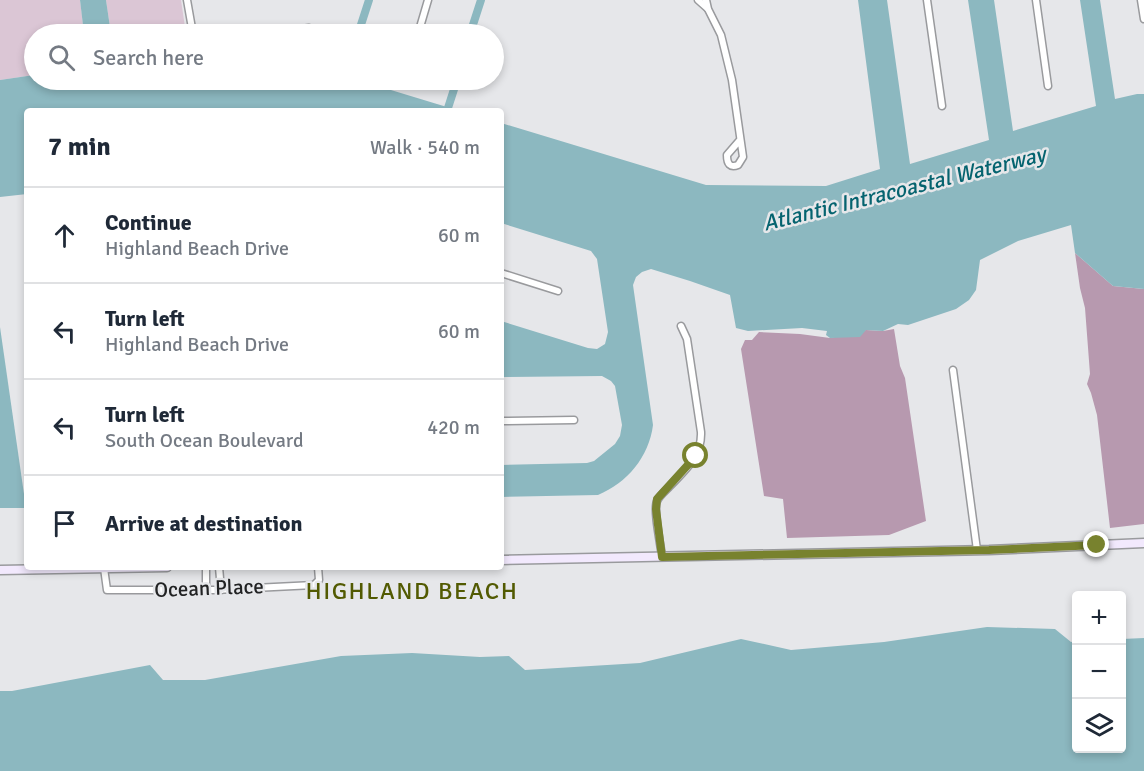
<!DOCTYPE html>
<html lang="en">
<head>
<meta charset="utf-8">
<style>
	:root { --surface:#fff; --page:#f2f2f3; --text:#1f2937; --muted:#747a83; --line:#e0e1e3 }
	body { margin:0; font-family:Signika,sans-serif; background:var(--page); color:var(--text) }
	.controls { position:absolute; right:18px; bottom:18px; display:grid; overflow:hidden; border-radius:6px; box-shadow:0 3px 9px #0003 }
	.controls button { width:54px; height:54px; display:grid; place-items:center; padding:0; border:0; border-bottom:2px solid var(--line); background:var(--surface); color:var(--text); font:30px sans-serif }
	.stop { position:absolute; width:18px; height:18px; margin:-14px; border:4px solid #78822e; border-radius:50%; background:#fff }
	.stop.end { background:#78822e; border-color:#fff; box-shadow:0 2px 6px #0008 }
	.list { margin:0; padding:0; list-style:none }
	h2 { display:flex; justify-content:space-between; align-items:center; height:78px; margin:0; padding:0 24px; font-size:26px }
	h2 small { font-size:20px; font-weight:400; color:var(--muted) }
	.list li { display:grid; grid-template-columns:39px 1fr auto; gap:18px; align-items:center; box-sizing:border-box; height:96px; padding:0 24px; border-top:2px solid var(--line) }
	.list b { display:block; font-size:22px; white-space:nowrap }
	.list p { margin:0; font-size:20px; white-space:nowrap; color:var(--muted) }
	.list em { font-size:20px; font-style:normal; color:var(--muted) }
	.icon { flex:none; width:33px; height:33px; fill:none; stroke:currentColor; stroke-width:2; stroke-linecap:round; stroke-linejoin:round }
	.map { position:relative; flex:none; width:1144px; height:771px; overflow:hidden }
	.search { position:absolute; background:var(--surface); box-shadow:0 3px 9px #0003; left:24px; top:24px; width:480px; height:66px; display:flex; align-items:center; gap:15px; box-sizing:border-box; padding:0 21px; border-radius:33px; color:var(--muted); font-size:22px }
	.panel { position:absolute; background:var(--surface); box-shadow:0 3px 9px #0003; left:24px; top:108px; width:480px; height:462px; border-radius:6px }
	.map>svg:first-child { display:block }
</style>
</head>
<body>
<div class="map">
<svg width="1144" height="771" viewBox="0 0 1144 771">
	<rect width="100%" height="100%" fill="#e6e7ea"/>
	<!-- green -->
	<g fill="#dbc6d5">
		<polygon points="0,0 80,0 84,34 34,34 34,75 0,80"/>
		<polygon points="106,0 181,0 186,34 111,34"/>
	</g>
	<!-- forest -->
	<g fill="#b799af">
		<polygon points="1075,253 1113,286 1144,289 1144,524 1110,528 1097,415 1091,393 1087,384 1090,374 1085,308 1080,288"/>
		<polygon points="894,329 900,366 905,378 926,521 889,535 787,538 783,499 764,496 741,349 745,340 752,340 759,332 800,334 830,338 866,330 883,331"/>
	</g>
	<!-- water -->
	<g fill="#8cb8c0">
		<polygon points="80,0 106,0 111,34 84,34"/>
		<path d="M858,0h29l23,164 79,-24 -21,-140h26l19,131 83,-25 -16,-106h20l15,99 22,-5h7v195l-31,-3 -38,-33 -4,-28 -53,16 -38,19 -4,30 -7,10 -13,9 -48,16 -10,-1 -15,7 -17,-1 -6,7 -30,1 -4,-3 1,-4 -25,-3 -54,3 -12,-3 -6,-33 -40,-14 -39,-12 -9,3 -6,5 -3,8 20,140c-4,32 -26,58 -55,70l-97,2v-32l86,-2 7,-2 21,-17 5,-8 2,-11 -7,-39 -4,-5 -9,-5 -101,1v-56l87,27 9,1 8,-5 3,-12 -11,-73 -6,-8 -90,-28v-100l205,62 120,1 54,-17z"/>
		<polygon points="34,75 34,80 193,80 194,82 224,80 358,80 460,111 27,111 27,194 0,197 0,80"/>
		<polygon points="0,327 26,508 0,508"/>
		<polygon points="987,627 1055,629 1071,642 1076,641 1076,748 1122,748 1122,639 1144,638 1144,771 0,771 0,691 12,691 150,665 163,680 205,680 341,656 412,653 480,657 509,656 525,670 640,663 741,639 791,650 884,642"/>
	</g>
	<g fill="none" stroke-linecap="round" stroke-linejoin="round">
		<!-- canal -->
		<g stroke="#8cb8c0" stroke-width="8">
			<polyline points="358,34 369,0"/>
			<polyline points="470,34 481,0"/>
			<polyline points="447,111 457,80"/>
		</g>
		<!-- street casing -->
		<g stroke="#999a9d" stroke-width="9">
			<g id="street">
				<polyline points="187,0 193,34"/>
				<polyline points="698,0 707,8"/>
				<path d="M706,0l2,9 13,26 11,45 11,77 -5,8c-8,3 -11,-1 -11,-10l13,-15"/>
				<polyline points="927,0 942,106"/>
				<polyline points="1036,0 1048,86"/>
				<polyline points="1141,0 1144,19"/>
				<polyline points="264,34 309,28"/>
				<polyline points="418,34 428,0"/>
				<polyline points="501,273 558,291"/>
				<polyline points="953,370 977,550"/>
				<polyline points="501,421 574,420"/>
				<path d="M662,557c-1,-11 -9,-47 -5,-56 2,-5 8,-10 12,-14 15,-16 33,-30 32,-55l-14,-93 -6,-13"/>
				<polyline points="206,567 206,590"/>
				<polyline points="219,567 221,590"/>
				<polyline points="104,568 107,590 214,590 314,585 319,580 318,567"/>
			</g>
		</g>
		<!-- secondary casing -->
		<g stroke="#999a9d" stroke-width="11">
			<g id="secondary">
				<polyline points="501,560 989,550 1144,543"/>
				<polyline points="0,570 167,567"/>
			</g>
		</g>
		<!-- street -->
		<use href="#street" stroke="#fff" stroke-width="6"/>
		<!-- secondary -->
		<use href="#secondary" stroke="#f2e9fd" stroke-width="8"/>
	</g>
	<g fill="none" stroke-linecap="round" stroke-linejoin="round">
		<!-- route -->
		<polyline stroke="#78822e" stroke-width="8" points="696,456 657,499 656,509 662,557 989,550 1097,545"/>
	</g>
	<g text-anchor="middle" stroke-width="5" stroke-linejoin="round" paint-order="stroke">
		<!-- street labels -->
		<g font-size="21" fill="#222324" stroke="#e6e7ea">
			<text transform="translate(209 588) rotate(-2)" y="7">Ocean Place</text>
		</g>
		<!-- water labels -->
		<g font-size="22" font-style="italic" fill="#05636f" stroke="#e6e7ea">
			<text transform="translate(904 188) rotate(-14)" y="8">Atlantic Intracoastal Waterway</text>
		</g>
		<!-- quarter labels -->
		<g font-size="24" letter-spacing="1.5" fill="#525a02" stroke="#e6e7ea">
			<text x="412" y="599">HIGHLAND BEACH</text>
		</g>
	</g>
</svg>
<div class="controls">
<button>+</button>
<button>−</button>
<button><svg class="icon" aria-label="layers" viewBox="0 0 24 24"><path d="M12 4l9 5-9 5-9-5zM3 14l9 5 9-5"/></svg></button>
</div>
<div class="stop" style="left:696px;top:456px"></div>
<div class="stop end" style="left:1097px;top:545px"></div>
<div class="search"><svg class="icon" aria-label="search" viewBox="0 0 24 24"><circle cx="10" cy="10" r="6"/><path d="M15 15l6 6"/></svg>Search here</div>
<section class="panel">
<h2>7 min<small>Walk · 540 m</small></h2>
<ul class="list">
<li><svg class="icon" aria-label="ahead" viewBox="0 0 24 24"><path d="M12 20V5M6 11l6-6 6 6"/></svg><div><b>Continue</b><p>Highland Beach Drive</p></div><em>60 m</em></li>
<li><svg class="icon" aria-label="left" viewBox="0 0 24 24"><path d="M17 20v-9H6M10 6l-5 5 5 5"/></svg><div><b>Turn left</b><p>Highland Beach Drive</p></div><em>60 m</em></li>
<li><svg class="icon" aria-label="left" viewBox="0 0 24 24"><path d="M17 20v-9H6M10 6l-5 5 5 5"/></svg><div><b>Turn left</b><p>South Ocean Boulevard</p></div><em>420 m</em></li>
<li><svg class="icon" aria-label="arrive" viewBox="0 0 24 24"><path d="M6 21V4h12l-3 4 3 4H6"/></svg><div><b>Arrive at destination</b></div></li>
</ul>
</section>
</div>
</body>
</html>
